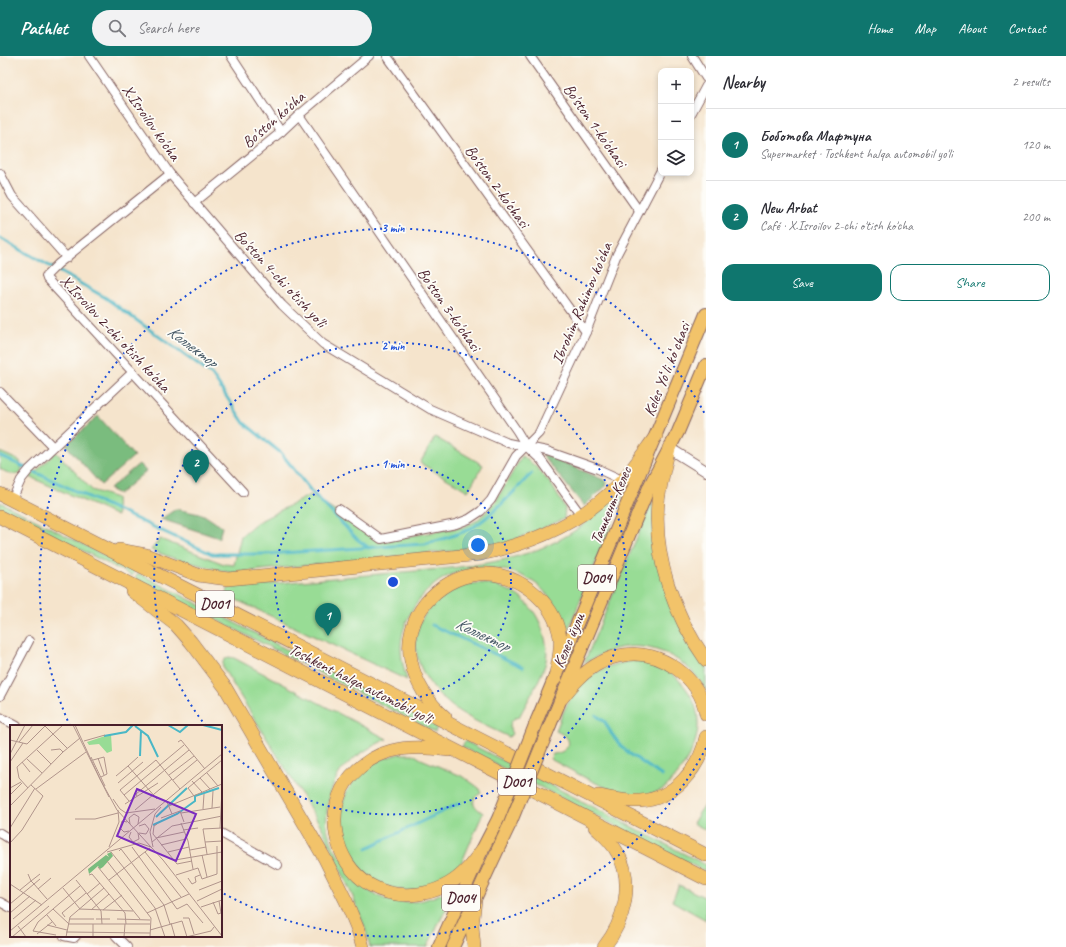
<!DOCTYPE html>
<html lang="en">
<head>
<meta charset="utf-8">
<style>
	:root { --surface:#fff; --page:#f2f2f3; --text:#2b2b33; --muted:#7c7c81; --line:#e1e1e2; --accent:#0f766e }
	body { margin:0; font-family:Caveat,sans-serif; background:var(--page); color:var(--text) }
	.controls { position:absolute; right:12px; top:12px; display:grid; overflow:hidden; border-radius:8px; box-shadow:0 2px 6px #0003 }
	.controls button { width:36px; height:36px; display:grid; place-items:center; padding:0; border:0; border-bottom:1px solid var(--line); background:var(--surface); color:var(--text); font:20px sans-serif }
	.you { position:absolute; left:478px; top:489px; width:14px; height:14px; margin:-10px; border:3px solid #fff; border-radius:50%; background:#1a73e8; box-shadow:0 0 0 6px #1a73e833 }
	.badge { display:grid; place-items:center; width:26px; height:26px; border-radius:50%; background:var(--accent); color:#fff; font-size:13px; font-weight:700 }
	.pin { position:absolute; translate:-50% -33px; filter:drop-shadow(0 1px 2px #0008) }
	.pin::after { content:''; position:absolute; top:21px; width:14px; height:12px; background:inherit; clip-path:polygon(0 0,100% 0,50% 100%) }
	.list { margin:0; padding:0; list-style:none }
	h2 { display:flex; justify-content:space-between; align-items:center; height:52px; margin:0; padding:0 16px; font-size:17px }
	h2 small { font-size:13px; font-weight:400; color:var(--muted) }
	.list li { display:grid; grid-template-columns:26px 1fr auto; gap:12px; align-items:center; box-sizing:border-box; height:72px; padding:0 16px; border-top:1px solid var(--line) }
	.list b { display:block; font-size:15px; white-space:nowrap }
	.list p { margin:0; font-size:13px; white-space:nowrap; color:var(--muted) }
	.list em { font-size:13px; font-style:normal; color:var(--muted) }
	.actions { display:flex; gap:8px; padding:12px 16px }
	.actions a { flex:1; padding:9px 0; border:1px solid var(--accent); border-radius:12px; text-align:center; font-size:14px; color:var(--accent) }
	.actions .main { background:var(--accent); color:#fff }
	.icon { flex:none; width:22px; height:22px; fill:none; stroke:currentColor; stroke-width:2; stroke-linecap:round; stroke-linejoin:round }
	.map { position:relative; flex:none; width:706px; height:891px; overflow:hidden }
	header { display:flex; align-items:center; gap:24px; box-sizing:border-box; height:56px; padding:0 20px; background:var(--accent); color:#fff }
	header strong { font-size:19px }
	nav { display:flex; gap:22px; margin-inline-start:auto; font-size:14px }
	.search { width:280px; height:36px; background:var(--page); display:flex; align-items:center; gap:10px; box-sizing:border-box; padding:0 14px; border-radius:22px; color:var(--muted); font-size:15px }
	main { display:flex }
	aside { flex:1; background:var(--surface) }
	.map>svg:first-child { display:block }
</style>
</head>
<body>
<header>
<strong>Pathlet</strong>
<div class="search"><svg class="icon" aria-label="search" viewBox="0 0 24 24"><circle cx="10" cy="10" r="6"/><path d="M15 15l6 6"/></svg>Search here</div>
<nav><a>Home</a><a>Map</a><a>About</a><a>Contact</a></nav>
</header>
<main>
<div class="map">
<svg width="706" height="891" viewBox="0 0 706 891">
	<rect width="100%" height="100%" fill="#fdfcf7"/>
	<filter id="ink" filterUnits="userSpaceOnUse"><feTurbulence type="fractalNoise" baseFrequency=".025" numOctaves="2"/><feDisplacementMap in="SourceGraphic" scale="8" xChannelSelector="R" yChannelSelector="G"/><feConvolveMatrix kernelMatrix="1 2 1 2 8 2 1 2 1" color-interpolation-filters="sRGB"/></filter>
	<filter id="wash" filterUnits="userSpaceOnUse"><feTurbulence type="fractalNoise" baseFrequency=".012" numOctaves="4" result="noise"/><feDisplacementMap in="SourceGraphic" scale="16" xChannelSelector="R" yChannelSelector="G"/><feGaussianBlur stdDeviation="0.9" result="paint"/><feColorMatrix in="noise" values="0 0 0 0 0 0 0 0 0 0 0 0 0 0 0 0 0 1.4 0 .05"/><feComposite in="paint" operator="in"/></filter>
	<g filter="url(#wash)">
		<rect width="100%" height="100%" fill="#f5e4cc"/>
		<!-- green -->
		<g fill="#98dc95" stroke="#717e60">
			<polygon points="435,381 483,409 468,435 420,407"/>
			<path d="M0,396l20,9 2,10c-8,6 -14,2 -22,-2z"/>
			<polygon points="56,396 92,434 116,442 117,460 30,421"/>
			<polygon points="522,400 535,410 551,428 565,452 564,463 500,490 231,517 173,502 151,494 160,483 224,508 234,509 241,480 256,467 310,439 380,485 463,471 476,465 487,455 496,445"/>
			<path d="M631,421l-65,158c-6,-18 -12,-35 -26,-48 -24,-21 -64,-24 -92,-11 -23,11 -42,37 -46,61 -3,14 1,29 5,43l-181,-85 2,-6 6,-4 16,1c48,-5 95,-9 142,-13 59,-5 124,-7 176,-38 25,-15 44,-36 63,-58z"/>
			<path d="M653,443l1,35 52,132v25c-16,-32 -56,-52 -91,-42 -11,4 -21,9 -31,14z"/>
			<polygon points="0,446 135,515 132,520 0,452"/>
			<polygon points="138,517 437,671 435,676 135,522"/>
			<path d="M480,527c32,3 56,20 64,52 3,9 4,20 1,30 -6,17 -17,35 -26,52 -9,1 -11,10 -7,17l-3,3c-16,-8 -34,-15 -49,-25 -34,-23 -61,-65 -32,-102 14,-17 30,-26 52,-27z"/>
			<path d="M229,601l5,1 153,81c-17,8 -35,18 -47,33 -10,14 -15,39 -13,56 1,6 5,14 7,20 4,7 11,13 15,19 6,7 12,18 20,24 31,20 59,11 89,-6l-31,62h-57l-5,-19 -12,-31 -32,-71 -98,-158c-1,-5 0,-9 6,-11z"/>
			<path d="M632,605c5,0 11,-1 16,0 27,8 52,36 50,65 -1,18 -9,31 -18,45 -4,5 -11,14 -17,18 -5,3 -17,6 -23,7 -25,1 -68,-26 -90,-37l3,-5c8,0 20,-7 14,-16 -2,-3 -7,-5 -11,-7 15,-42 30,-63 76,-70z"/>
			<polygon points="465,685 706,809 706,816 462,691"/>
			<path d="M398,698h15l8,5 43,18 15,11 2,5c-12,7 -8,13 2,20l-22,51 -15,11 -23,15 -18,1 -28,-7 -14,-11 -15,-18 -7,-21 -1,-22 7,-21 12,-17 18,-13z"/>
			<polygon points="706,746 706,774 693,767"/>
			<polygon points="679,829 706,842 706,864 672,845"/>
		</g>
		<!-- forest -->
		<g fill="#7abc7e" stroke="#626e54">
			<polygon points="98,360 134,400 101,429 66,389"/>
			<polygon points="544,398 604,424 607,426 606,430 584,450 543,400"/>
			<polygon points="139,408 146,415 119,438 109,433"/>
			<polygon points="176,453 204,459 222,471 219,482 161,463"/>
		</g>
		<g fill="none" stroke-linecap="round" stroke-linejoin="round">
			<!-- stream -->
			<g stroke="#4ab7c6" stroke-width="3">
				<polyline points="0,182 106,242 212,319 244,367 281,397 311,435 357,483 369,492"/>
				<path d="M0,400l212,98h53l160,-10c14,-4 38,-10 50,-18 21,-14 39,-35 57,-53"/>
				<polyline points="432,569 523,611"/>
				<polyline points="596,659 605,666 611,677 621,690 630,698 662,720"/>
				<polyline points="367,792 460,747"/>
			</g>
		</g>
	</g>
	<g filter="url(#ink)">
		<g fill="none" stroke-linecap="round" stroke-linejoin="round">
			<!-- minor casing -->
			<g stroke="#866463" stroke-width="10">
				<g id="minor">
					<polyline points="89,0 170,118 282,249 323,288 430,353 508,387 547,395 598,413 622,424"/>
					<polyline points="231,0 281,76"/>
					<polyline points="387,0 586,276"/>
					<polyline points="530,0 639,155"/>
					<polyline points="692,0 706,22"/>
					<polyline points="691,58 706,30"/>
					<polyline points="299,59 517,375 526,390 541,404 581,459"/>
					<polyline points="0,117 12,140 67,202"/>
					<polyline points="170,118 58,208 46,220 47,223 243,436"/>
					<polyline points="194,147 281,76 299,59 369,0"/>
					<polyline points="0,336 53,391"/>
					<polyline points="12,444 21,424 29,414 133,316"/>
					<polyline points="339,453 381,483 456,468 469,463 481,455 491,444 516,400 539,377 586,276 617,198 661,114"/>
					<polyline points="0,640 29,585"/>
					<polyline points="0,661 17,670"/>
					<polyline points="0,777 11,784"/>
					<polyline points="221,777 278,809"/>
					<polyline points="0,846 11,852"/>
					<polyline points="64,880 74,882 76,880"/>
					<polyline points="116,880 127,891"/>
				</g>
			</g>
			<!-- tertiary casing -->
			<g stroke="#866463" stroke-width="12">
				<polyline id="tertiary" points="669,392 706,415"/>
			</g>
			<!-- primary casing -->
			<g stroke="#866463" stroke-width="14">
				<g id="primary">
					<polyline points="537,664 706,258"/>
					<polyline points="550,669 650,429 678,376 706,309"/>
					<polyline points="439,891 482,794 498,763"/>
					<path d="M453,891c19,-41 37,-82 57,-123"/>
				</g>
			</g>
			<!-- trunk casing -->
			<g stroke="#866463" stroke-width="14">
				<g id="trunk">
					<path d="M669,392c-4,18 -9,36 -11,54 -5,56 16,113 48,158"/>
					<polyline points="0,438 706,799"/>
					<polyline points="0,461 706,823"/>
					<path d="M119,494l27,5 52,20 30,4 253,-25c53,-11 104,-33 142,-74 12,-14 22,-29 33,-44"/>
					<polyline points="132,535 176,569 191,586 225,631 325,803 346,845 358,874 363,891"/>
					<path d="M562,642c11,-14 22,-27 38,-35 7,-4 16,-7 24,-8 36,-6 76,22 82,59"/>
					<path d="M445,661c-16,-13 -30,-35 -34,-56 -9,-42 25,-83 68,-87 37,-3 75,26 81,63 2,14 -3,28 -5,42"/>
					<path d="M449,694c-19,-2 -39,-4 -58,1 -16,4 -29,13 -40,25 -28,32 -18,87 19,109 29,17 69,11 93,-12 7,-6 13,-15 19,-23"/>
					<path d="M598,740c14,2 28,6 42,5 34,-2 60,-33 66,-64"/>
					<path d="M595,771c8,8 17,15 22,25 18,30 7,70 -13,95"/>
					<polyline points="474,891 472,870 475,844"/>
				</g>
			</g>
			<!-- minor -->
			<use href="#minor" stroke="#fff" stroke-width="8"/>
			<!-- tertiary -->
			<use href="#tertiary" stroke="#fff" stroke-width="10"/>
			<!-- primary -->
			<use href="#primary" stroke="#f2c36a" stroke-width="12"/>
			<!-- trunk -->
			<use href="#trunk" stroke="#f2c36a" stroke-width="13"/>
			<!-- primary-bridge casing -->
			<g stroke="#866463" stroke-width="14" stroke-linecap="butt">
				<g id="primary-bridge">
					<polyline points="498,763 537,664"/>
					<polyline points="510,768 550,669"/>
				</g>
			</g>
			<!-- primary-bridge -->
			<use href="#primary-bridge" stroke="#f2c36a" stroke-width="12"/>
		</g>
	</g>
	<!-- distance rings -->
	<g fill="none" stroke="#1d4ed8" stroke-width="2" stroke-dasharray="2 4">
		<circle cx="393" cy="526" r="118"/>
		<path d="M206 670A236 236 0 1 1 222 688"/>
		<path d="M706 692A354 354 0 0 1 221 836M70 670A354 354 0 0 1 706 360"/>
	</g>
	<g text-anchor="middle" stroke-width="3.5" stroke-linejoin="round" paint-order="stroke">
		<!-- shield labels -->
		<g fill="#fdfcf7" stroke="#806168" stroke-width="1">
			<rect x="578" y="509" width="38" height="26" rx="3"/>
			<rect x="196" y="535" width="38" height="26" rx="3"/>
			<rect x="498" y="713" width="38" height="26" rx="3"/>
			<rect x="442" y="829" width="38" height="26" rx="3"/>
		</g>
		<g font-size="15" font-weight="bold" fill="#4a1f2b">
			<text x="597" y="527">D004</text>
			<text x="215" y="553">D001</text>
			<text x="517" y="731">D001</text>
			<text x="461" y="847">D004</text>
		</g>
		<!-- street labels -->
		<g font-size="16" fill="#4a1f2b" stroke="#fdfcf7">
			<text transform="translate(273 63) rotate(-41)" y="6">Bo'ston ko'cha</text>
			<text transform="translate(152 66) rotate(55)" y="6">X.Isroilov ko'cha</text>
			<text transform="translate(596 69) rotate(55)" y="6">Bo'ston 1-ko'chasi</text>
			<text transform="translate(498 130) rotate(54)" y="6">Bo'ston 2-ko'chasi</text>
			<text transform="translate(281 222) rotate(47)" y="6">Bo'ston 4-chi o'tish yo'li</text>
			<text transform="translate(581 247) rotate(-67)" y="6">Ibrohim Rahimov ko'cha</text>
			<text transform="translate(450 253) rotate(55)" y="6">Bo'ston 3-ko'chasi</text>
			<text transform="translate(116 277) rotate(47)" y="6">X.Isroilov 2-chi o'tish ko'cha</text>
			<text transform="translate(666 313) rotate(-68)" y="6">Keles Yoʻli koʻchasi</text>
			<text transform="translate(610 449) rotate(-67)" y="6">Ташкент-Келес</text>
			<text transform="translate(568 584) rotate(-67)" y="6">Келес йули</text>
			<text transform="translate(361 627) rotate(27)" y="6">Toshkent halqa avtomobil yo'li</text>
		</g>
		<!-- water labels -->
		<g font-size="17" font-style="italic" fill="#4a5c69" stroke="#fdfcf7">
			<text transform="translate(193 290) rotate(37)" y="6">Коллектор</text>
			<text transform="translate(483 578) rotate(25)" y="6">Коллектор</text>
		</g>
	</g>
	<!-- overview -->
	<g transform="translate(10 669)">
		<rect width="212" height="212" fill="#f5e4cc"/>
		<path d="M101,9l1,17 -5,2 -8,-9 -10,1 -2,-3z" fill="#98dc95"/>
		<path d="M101,127l2,4 -10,11 -3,2 -2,-3 -9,8 -1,-5 18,-14 3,2 -2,-3z" fill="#7abc7e"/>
		<path fill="none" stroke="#4ab7c6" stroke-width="2" d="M158,0l12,7 8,-7M193,0l19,5M125,1l13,10 10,21M94,11l22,-4 7,-7M130,31l1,-26M146,92l31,-29M143,100l24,-11 18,-13v-5l24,-8"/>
		<path fill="none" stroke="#b1958c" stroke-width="1" d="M63,0l36,72M65,0l25,54 17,31 46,50 59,76M35,1l22,22M0,15l17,4 19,-19M74,16l21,-6M9,17l14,-17M168,17l3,-2 24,29M27,25l14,14M41,25l9,-1 3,3M0,29l15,-29M81,32l14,29M88,33l6,17M17,34l15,14M83,35l11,-3 3,17 -6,3M0,37l13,-19M12,37l8,10M118,41l10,-9M197,48l11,13M159,50l25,-19M106,51l12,-10 29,33M163,55l24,-20M182,56l10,11M108,58l25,-21M0,63l11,-6M18,63l-9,-10 -2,-11 46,-42M26,64l50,-37M200,64l-10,-11 22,-18M0,70l12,-12M114,70l60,-50M127,71l-1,-2 53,-44M184,71l-6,-8 12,-10M103,74l7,10 6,4 29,-4M119,76l-9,-11 36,-30 24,29M157,77l5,12M115,79l33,-21M0,81l53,-54 17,-14M159,81l53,-22M202,83l1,-17M193,84l1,-15M125,85l37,-31M171,88l39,-6M151,93l19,-7 4,11M65,94h20l23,-6M117,97l-5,-1 -2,7 4,4 5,-1M171,98l7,18 5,28M120,99l-1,-6 5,-4 5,3 -1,7M147,99l-3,2 -1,8 24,30 15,-3M129,101l6,-2 4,5 -3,5 -7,-1M0,103l25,-40M210,103l2,-39M173,105l15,-2M121,107l-2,5 4,5 6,-3 -1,-6M146,113l28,-6M142,117l20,-16 50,-10M195,117l17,-1M0,118l12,-13 21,-34 -12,-11M151,120l25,-6M99,122l10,-25 -1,-12M122,122l45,62M143,122l-3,-15 5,-18 6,-7M180,125l16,-3M109,126l2,-2 43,56 6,19M97,127l32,-9 12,4M101,127l13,16M135,127l36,45M158,127l21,-5M197,129l-4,-25 19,-1M192,130l5,22M165,135l47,-8M97,136l44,57 -1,19M88,142l42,52M114,143l31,40 10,29M18,149l3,7 9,-7M79,150l3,-1 33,39 1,11M166,150l22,-7 4,11 15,-5v-28M178,153l4,6 4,-2 -1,-5 5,-2M66,155l25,31 1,13M99,155l41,-32M0,159l32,21M53,163l17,21M28,164l13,-11M10,165l11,-9 3,3 6,-5M189,165l23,-9M77,169l13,-11M187,176l25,-12M203,177l5,12 3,-1 -2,-12M0,179l24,-20 13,15M191,182l21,-7M43,184l-15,13 -5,9 23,4M69,184l54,2M167,184l10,-5 16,19M81,185l18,-16M93,185l19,-15M0,188l20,-17M137,188l42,-19M37,190l9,11M55,192l-3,-4 24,-20M173,193h6l5,16M3,194l23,-19M60,194h24M86,194h14M107,194l33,1M172,196l5,16M161,198l4,14M59,199h81M59,199l-16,-15 27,-23M83,199v13M37,200l20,5M8,201l8,11M140,205l32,-9M0,206l212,-177M56,207l84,1M27,209l15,-12M2,212l37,-31M56,212l4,-20 34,-29M114,212l1,-13M176,212l25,-6 3,-4"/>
		<path fill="#7b2cbf" fill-opacity="0.15" stroke="#7b2cbf" stroke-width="2" d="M127,64l59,25 -20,47 -59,-25z"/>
		<rect width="212" height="212" fill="none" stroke="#4a1f2b" stroke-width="2"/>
	</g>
	<circle cx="393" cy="526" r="6" fill="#1d4ed8" stroke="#fdfcf7" stroke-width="2"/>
	<g font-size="12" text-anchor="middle" font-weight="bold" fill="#1d4ed8" stroke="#fdfcf7" stroke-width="3.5" stroke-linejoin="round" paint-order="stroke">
		<text x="393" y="176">3 min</text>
		<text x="393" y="294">2 min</text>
		<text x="393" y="412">1 min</text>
	</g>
</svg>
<div class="controls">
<button>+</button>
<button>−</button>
<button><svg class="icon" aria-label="layers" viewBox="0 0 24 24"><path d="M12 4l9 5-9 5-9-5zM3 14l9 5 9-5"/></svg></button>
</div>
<div class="you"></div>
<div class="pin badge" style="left:328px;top:580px">1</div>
<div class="pin badge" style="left:196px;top:427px">2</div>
</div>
<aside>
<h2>Nearby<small>2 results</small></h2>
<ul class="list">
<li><span class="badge">1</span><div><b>Боботова Мафтуна</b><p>Supermarket · Toshkent halqa avtomobil yo'li</p></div><em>120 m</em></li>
<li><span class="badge">2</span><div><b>New Arbat</b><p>Café · X.Isroilov 2-chi o'tish ko'cha</p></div><em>200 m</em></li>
</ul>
<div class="actions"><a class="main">Save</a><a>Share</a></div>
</aside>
</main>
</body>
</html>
